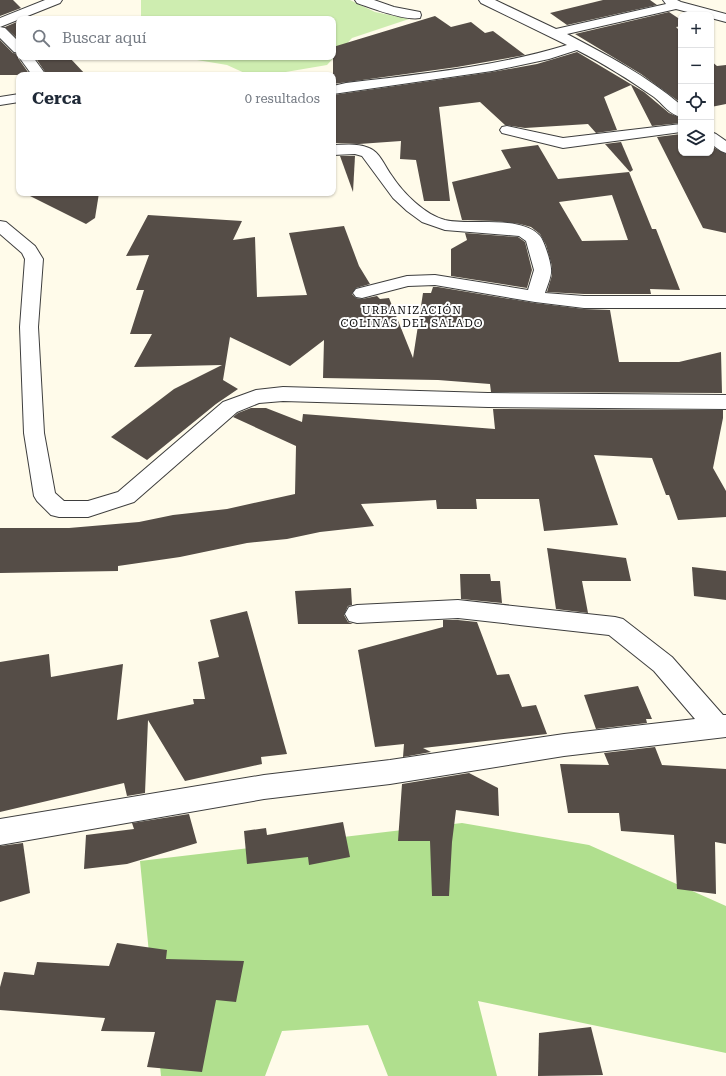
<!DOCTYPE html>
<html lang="es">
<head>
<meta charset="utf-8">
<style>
	:root { --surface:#fff; --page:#f2f2f3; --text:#1f2937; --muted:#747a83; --line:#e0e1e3 }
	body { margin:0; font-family:"Roboto Serif",serif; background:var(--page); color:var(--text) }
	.controls { position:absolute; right:12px; top:12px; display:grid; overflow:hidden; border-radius:8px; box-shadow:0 1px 3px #0004 }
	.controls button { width:36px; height:36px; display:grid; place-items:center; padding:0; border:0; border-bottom:1px solid var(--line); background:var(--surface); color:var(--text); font:20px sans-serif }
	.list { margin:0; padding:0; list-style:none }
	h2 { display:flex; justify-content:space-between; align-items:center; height:52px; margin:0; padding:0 16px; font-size:17px }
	h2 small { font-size:13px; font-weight:400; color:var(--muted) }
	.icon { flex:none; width:22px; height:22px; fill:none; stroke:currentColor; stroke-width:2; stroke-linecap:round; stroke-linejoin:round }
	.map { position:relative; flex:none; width:726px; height:1076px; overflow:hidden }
	.search { position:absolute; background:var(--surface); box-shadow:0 1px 3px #0004; left:16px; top:16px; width:320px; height:44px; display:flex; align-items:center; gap:10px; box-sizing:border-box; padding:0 14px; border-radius:8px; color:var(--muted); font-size:15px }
	.panel { position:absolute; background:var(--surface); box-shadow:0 1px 3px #0004; left:16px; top:72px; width:320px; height:124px; border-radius:8px }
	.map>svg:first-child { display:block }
</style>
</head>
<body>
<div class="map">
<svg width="726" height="1076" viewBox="0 0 726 1076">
	<rect width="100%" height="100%" fill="#fffbea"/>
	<!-- green -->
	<polygon fill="#ceedb0" points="141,0 350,0 375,12 409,19 352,38 327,65 268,75 249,75 227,65 179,57 333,57 333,19 141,19"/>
	<!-- forest -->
	<polygon fill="#b0df8e" points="462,823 589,845 726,906 726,1053 478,1001 497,1076 388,1076 368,1025 282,1031 265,1076 161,1076 140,861"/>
	<!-- building -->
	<g fill="#554d47" fill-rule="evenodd">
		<polygon points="0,0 13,0 21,8 0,16"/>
		<polygon points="603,0 650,0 657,5 567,25 550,13"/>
		<polygon points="669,12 681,20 681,26 676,27 681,32 681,103 641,74 575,34"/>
		<polygon points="435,16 451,27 471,22 485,33 493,31 525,55 457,67 333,84 333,47"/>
		<polygon points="19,21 19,40 5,27"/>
		<polygon points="0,40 13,53 19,54 18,58 30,75 0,75"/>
		<polygon points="577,52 644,92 669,113 681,118 681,123 652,126 631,85 604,97 617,130 596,133 588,124 525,128 505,125 480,102 439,107 450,201 424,201 416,160 400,159 401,141 359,144 335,143 333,138 333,95 492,72 537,64"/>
		<polygon points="35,57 69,57 86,75 47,75"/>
		<polygon points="711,61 717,66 726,65 726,104 711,107"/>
		<polygon points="681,134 681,153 711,153 711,146 726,154 726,233 703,228 657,137"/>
		<polygon points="621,142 633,170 630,172 605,144"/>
		<path d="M538,145l20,34 71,-7 23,57h4l24,61 -30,-1 1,5h-67l-37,-2 5,-17v-9l-6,-21 -6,-11 -9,-7 -11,-3 -25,-3 -33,-1 -10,-38 59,-14 -10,-18zM612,195l16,45 -46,1 -23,-39z"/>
		<polygon points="340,156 355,156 353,192"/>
		<polygon points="24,193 99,193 95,218 86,224"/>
		<polygon points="148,215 242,221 233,240 255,237 257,297 307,295 289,233 344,226 359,266 370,284 356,288 352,294 356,298 362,299 377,296 380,299 389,298 413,358 423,293 431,293 433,287 438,287 535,303 584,309 610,310 619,362 679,362 721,352 722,393 491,392 490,384 438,380 323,378 324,340 290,366 230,337 223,380 238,389 216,404 147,460 111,437 174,389 222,365 134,367 152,334 130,334 144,290 136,290 149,255 126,256"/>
		<polygon points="465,233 518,237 525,242 532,270 527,288 451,276 451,249 467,240"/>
		<polygon points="251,408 266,408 302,422 303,414 495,429 493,409 723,410 723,418 713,468 726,491 726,517 678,520 669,495 666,495 652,458 594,455 618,525 544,531 539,499 476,499 477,509 437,509 436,500 361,504 374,526 320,532 287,539 247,543 180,557 118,566 118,571 0,573 0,528 69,528 139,522 173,515 227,509 295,494 296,446 233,417 238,413"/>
		<polygon points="547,548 626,558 631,581 582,581 588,613 556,609"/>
		<polygon points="692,567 726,571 726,600 694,596"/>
		<polygon points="460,574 490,574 491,581 500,581 502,603 461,599"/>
		<polygon points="351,588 352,605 348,606 344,615 348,622 353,624 298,624 295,591"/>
		<polygon points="247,611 287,754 261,757 262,764 185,781 148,720 145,793 127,796 124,783 0,812 0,662 49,654 51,677 123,664 117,720 194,704 193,699 205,699 198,662 219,657 210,620"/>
		<polygon points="443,620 458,620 477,622 497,675 509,674 522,707 536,705 547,734 423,748 431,752 403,757 404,744 375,747 358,650 443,627"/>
		<polygon points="638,686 652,719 646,719 647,723 596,729 584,695"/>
		<polygon points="655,747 662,765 726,769 726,844 715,842 716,894 677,889 674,835 621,831 619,813 568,813 560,764 609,765 604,753"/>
		<polygon points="469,773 498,788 499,816 456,810 452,842 449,896 432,896 430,841 398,841 402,784"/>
		<polygon points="189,814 197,843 127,864 84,869 86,835 134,829 132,823"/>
		<polygon points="343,822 350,857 309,865 308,857 247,864 244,831 266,828 267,835"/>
		<polygon points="23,843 30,893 0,902 0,846"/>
		<polygon points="117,943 167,950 166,959 244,961 236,1002 216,1000 202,1072 147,1067 155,1032 101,1031 105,1018 0,1010 0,987 4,972 34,975 37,962 109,966"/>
		<polygon points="591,1027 603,1075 538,1076 539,1033"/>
	</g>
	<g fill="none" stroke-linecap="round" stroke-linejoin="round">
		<!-- minor casing -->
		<g stroke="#3e3e3e" stroke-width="2">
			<g id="minor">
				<polygon points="45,0 62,0 60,3 0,27 0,18"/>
				<path d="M355,0h19l20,7 26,5 1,3 -1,3c-15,3 -49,-10 -63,-15z"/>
				<path d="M479,0h16l61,29 110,-25 -3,-4h14l4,2 45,12v8l-15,-4v-3h-12l-23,-6 -109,25c40,21 80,42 114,71v12c-11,-2 -18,-13 -27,-20 -24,-17 -50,-33 -77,-47l-28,9 -57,12 -159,23v-8l13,-3c74,-9 149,-16 221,-38l-86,-42z"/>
				<polygon points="0,27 5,28 19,42 19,53 14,52 0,38"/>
				<polygon points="19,57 33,57 46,75 32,75"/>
				<polygon points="19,94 19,102 0,105 0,97"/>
				<polygon points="681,124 681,132 563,148 502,133 500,130 502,127 507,126 563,138"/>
				<polygon points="711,132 716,134 726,141 726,153 721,151 711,144"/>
				<path d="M333,145c12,0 24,-2 36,3 11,4 16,19 23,28 11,17 33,39 53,44 27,6 74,-5 94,15 5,4 12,28 12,34 1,7 -4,17 -6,24l39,3h142v12h-142l-49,-6 -100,-17 -27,1 -46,12 -6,-1 -3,-4 3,-4 51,-13 28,-1 93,15 6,-20 -8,-29 -7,-5 -74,-6 -23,-8 -15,-11 -14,-13 -31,-42 -7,-2 -22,1z"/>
				<polygon points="0,221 6,222 35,246 43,259 38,327 44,433 55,493 64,501 88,501 118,492 223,402 256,390 283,387 488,393 726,395 726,409 488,407 283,401 259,403 237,412 134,502 88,517 59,517 51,515 37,501 34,496 24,433 20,327 25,259 22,253 0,234"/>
				<polygon points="458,600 615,617 623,619 672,657 723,715 726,715 726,737 564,756 390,784 264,799 0,845 0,819 264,775 390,760 564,734 695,719 654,671 609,635 458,618 357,623 349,621 345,614 349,607 357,605"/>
			</g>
		</g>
		<!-- minor -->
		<use href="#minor" fill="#fff" fill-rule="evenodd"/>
	</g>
	<g text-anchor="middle" stroke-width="4" stroke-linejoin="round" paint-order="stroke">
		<!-- neighbourhood labels -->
		<g font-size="11" letter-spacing="1" fill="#0b0b0b" stroke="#fff">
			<text x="412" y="314">URBANIZACIÓN<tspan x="412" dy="13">COLINAS DEL SALADO</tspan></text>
		</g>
	</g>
</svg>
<div class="controls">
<button>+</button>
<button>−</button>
<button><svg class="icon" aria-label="locate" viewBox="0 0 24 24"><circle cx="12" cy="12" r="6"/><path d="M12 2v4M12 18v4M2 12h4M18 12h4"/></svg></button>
<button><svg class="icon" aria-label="layers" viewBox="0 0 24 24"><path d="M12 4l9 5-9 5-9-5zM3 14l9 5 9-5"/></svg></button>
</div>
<div class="search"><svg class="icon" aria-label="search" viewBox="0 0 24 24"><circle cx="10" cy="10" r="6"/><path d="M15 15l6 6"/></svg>Buscar aquí</div>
<section class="panel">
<h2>Cerca<small>0 resultados</small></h2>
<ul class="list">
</ul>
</section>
</div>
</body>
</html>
